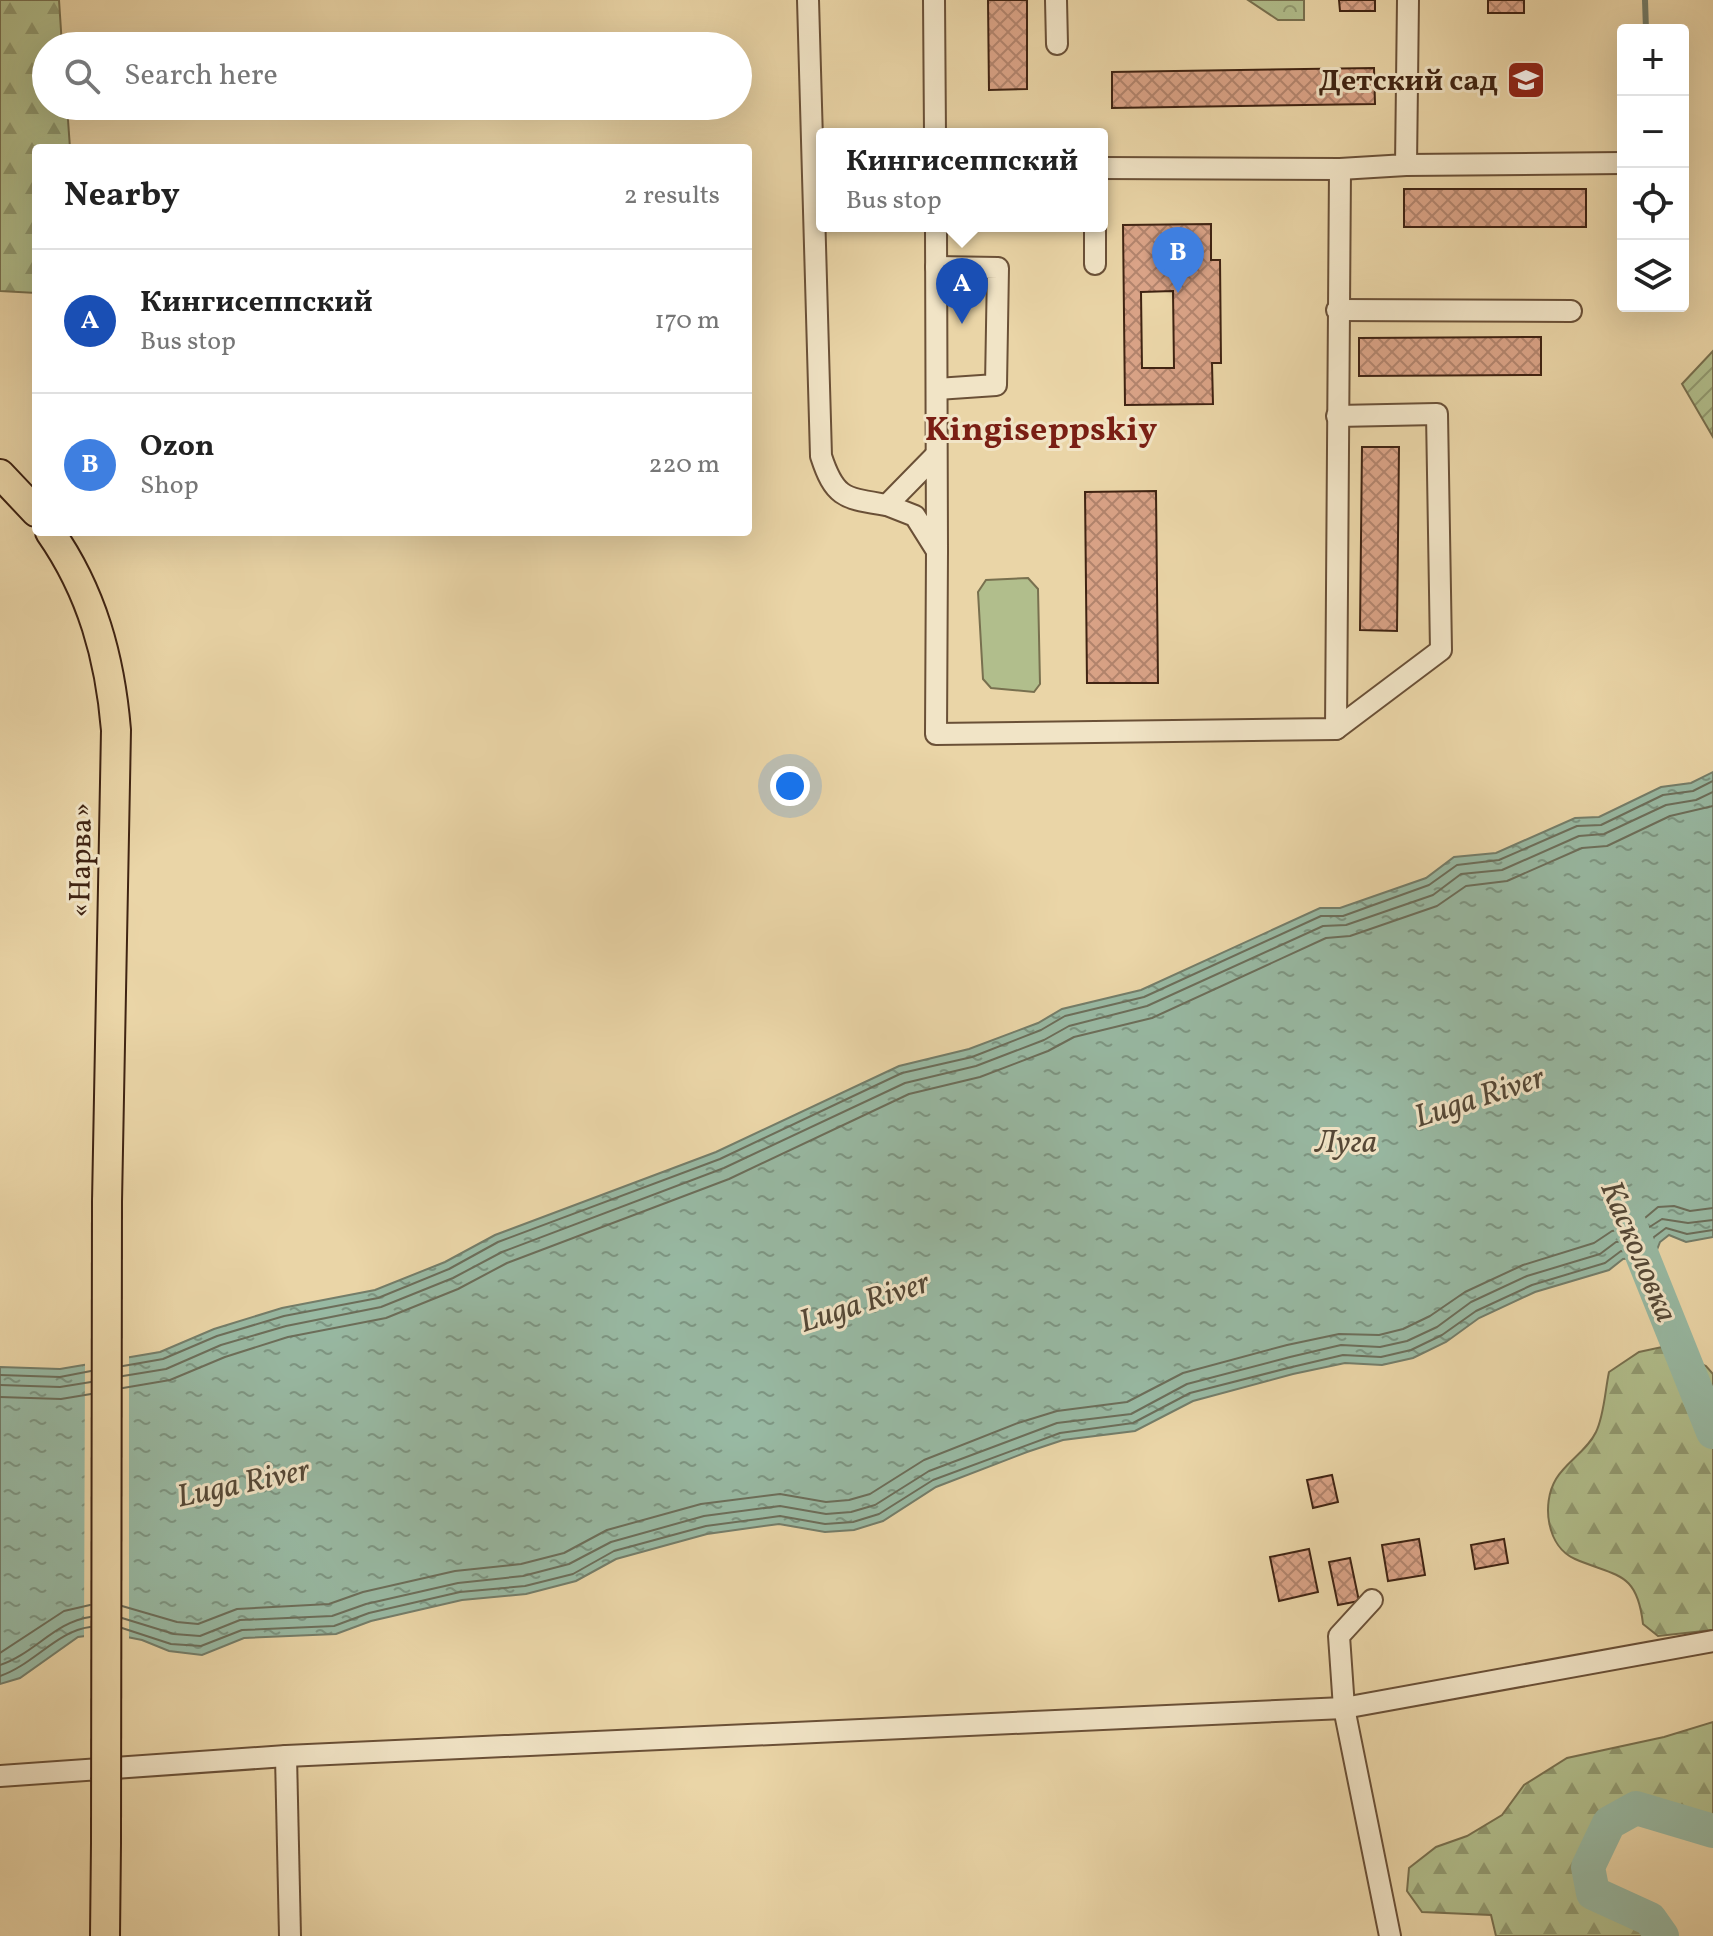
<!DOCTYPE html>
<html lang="en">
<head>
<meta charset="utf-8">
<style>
	:root { --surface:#fff; --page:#f2f2f2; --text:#222; --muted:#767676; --line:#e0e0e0; --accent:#8f2418 }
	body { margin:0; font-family:Vollkorn,serif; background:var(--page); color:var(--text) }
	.controls { position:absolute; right:24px; top:24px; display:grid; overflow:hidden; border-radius:8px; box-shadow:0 8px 32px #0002 }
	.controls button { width:72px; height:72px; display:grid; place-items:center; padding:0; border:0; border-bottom:2px solid var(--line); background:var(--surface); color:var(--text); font:40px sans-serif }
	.you { position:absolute; left:790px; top:786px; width:28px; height:28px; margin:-20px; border:6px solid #fff; border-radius:50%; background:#1a73e8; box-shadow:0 0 0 12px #1a73e833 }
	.badge { display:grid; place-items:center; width:52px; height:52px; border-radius:50%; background:var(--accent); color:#fff; font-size:26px; font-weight:700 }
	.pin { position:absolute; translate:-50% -66px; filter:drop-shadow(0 2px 4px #0008) }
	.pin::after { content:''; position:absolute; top:42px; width:28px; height:24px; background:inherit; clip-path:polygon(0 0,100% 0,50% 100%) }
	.popup { position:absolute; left:816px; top:128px; width:292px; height:104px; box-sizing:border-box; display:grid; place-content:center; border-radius:8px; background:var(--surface); filter:drop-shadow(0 2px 6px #0005); font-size:26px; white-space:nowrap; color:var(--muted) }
	.popup b { font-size:30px; color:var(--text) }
	.popup::after { content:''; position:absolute; left:50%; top:100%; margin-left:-16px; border:16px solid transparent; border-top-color:var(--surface) }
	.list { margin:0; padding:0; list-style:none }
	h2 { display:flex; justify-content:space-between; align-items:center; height:104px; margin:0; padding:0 32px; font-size:34px }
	h2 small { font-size:26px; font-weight:400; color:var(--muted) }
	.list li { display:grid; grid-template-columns:52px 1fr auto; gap:24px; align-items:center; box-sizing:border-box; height:144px; padding:0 32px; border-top:2px solid var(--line) }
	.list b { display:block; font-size:30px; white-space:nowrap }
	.list p { margin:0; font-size:26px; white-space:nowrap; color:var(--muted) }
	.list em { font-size:26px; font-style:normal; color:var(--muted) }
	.icon { flex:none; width:44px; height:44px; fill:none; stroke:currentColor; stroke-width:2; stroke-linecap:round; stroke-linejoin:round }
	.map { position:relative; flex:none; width:1713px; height:1936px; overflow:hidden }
	.search { position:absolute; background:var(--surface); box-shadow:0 8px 32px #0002; left:32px; top:32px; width:720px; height:88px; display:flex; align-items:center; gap:20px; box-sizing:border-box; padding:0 28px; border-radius:44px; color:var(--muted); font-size:30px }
	.panel { position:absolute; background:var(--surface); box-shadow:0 8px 32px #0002; left:32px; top:144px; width:720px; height:392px; border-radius:8px }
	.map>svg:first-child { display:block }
</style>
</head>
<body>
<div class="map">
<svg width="1713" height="1936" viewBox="0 0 1713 1936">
	<defs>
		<pattern id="forest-firs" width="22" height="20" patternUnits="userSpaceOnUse" patternTransform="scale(2)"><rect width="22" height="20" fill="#b1be8c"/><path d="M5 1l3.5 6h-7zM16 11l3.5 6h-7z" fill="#919a71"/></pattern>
		<pattern id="park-crowns" width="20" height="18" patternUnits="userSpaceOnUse" patternTransform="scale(2)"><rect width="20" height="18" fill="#b1be8c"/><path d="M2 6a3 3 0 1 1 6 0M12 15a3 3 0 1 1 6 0" fill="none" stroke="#919a71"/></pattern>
		<pattern id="garden-furrows" width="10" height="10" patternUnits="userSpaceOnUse" patternTransform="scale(2)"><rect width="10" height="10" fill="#b1be8c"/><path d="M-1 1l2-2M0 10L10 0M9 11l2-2" fill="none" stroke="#919a71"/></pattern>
		<pattern id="water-ripples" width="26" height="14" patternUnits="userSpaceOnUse" patternTransform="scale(2)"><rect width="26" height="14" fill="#98b9a3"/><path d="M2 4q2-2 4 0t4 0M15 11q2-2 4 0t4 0" fill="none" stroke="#7d9683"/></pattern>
		<pattern id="building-cross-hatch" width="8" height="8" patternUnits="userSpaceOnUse" patternTransform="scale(2)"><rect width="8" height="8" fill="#daa387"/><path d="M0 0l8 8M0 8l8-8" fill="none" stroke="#b2846d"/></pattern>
	</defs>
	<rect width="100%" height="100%" fill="#ead5a7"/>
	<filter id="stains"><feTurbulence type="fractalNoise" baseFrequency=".0025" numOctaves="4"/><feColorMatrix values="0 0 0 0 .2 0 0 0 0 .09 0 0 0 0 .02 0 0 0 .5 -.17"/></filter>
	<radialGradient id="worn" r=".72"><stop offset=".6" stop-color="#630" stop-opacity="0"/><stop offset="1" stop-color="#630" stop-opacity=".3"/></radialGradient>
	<!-- grass -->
	<polygon fill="#b1be8c" stroke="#78704f" stroke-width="2" points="1028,578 1038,589 1040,684 1034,692 991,688 983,679 978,592 986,580"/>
	<!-- forest -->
	<g fill="url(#forest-firs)" stroke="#78704f" stroke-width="2">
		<polygon points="0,0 59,0 62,46 46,46 46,106 67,106 70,148 36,148 36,293 0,291"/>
		<path d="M1662,1347l44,19 7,8v256l-55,6 -15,-12c-6,-53 -26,-47 -68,-65 -28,-12 -34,-55 -19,-80 10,-17 31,-28 40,-47 8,-16 9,-41 13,-60l30,-20z"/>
		<polygon points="1713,1722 1713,1831 1675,1817 1636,1808 1609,1824 1588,1867 1593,1893 1650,1919 1662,1936 1496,1936 1491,1915 1422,1912 1407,1891 1409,1868 1436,1847 1467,1836 1502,1815 1524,1785 1567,1758 1664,1737"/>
	</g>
	<!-- park -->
	<polygon fill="url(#park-crowns)" stroke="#78704f" stroke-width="2" points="1248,0 1304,0 1304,20 1278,20"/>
	<!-- garden -->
	<polygon fill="url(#garden-furrows)" stroke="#78704f" stroke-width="2" points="1713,351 1713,437 1682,384"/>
	<!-- water -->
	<polygon fill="url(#water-ripples)" stroke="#747d69" stroke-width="2" points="1713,772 1713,1237 1686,1242 1669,1235 1660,1242 1650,1268 1634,1258 1623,1259 1609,1270 1535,1292 1479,1318 1446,1342 1413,1358 1382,1365 1345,1363 1293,1374 1193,1401 1135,1431 1063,1440 1027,1452 936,1487 883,1521 854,1530 825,1532 779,1524 707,1534 616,1559 576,1581 526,1594 462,1600 371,1621 336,1634 244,1638 202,1655 169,1651 142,1640 107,1633 78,1637 20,1678 0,1684 0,1367 60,1369 160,1352 214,1329 282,1308 375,1290 445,1262 495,1235 716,1152 899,1066 969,1049 1038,1023 1062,1009 1141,990 1320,908 1340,908 1426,878 1454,857 1496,853 1575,818 1599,817 1661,787 1691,783"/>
	<!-- pier -->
	<polygon fill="#ead5a7" points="129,1353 129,1642 106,1637 84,1640 85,1360"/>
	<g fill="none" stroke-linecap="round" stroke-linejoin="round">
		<!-- shore -->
		<g stroke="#6c6e5a" stroke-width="2">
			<polyline points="123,1366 163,1359 217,1336 284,1316 378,1298 449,1269 498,1242 720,1159 902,1073 972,1057 1041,1030 1065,1016 1144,997 1321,916 1343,916 1429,885 1457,865 1499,860 1577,826 1601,825 1663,795 1693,791 1713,781"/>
			<polyline points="0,1375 60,1377 91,1371"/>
			<polyline points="123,1376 166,1369 221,1345 286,1326 381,1307 453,1278 502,1252 724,1168 905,1083 976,1066 1044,1040 1069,1026 1147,1006 1323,926 1346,925 1433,895 1461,874 1502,870 1579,836 1604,834 1666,805 1696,800 1713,792"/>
			<polyline points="0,1385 60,1387 91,1382"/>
			<polyline points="123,1388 170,1380 225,1357 288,1337 386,1318 458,1289 507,1263 729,1179 909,1094 980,1077 1048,1051 1074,1037 1152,1018 1326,938 1350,936 1437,906 1466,886 1507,881 1582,848 1607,846 1670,816 1713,806"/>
			<polyline points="0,1397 61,1399 91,1394"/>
			<polyline points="122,1606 177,1622 198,1624 237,1609 329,1604 363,1592 455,1571 521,1564 564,1553 607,1530 701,1504 780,1494 826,1502 849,1500 870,1494 924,1460 1018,1423 1057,1411 1127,1402 1183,1373 1287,1345 1339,1334 1379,1335 1403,1329 1430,1316 1465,1292 1523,1265 1594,1243 1612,1231 1633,1228 1658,1207 1674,1206 1690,1211 1713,1208"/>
			<polyline points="122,1618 174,1634 200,1636 240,1620 332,1616 366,1604 458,1583 523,1576 569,1564 611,1542 704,1516 780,1506 826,1514 851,1512 875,1505 929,1471 1057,1423 1131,1414 1187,1384 1290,1357 1341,1345 1380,1347 1407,1341 1437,1327 1471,1302 1527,1276 1600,1254 1616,1242 1640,1240 1648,1228 1662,1219 1688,1223 1713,1220"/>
			<polyline points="122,1628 171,1644 201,1646 242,1630 334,1626 369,1613 460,1592 525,1586 573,1574 614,1551 706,1526 780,1516 825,1524 853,1522 879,1514 933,1480 1060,1433 1133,1423 1190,1393 1292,1367 1343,1355 1381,1357 1411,1350 1442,1335 1476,1311 1532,1285 1605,1263 1621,1251 1646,1254 1654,1237 1666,1228 1687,1234 1713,1230"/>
			<polyline points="0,1653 64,1611 90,1605"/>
			<path d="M0,1665c34,-11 55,-43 90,-48"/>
			<path d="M0,1676c33,-11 57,-45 90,-49"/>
		</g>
		<!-- stream -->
		<polyline stroke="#747d69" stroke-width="6" points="1645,0 1646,30"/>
		<!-- river -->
		<g stroke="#98b9a3" stroke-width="34">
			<polyline points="1630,1225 1713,1432"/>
			<polyline points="1662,1936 1650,1919 1593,1893 1588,1867 1609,1823 1636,1808 1713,1831"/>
		</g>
	</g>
	<!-- building -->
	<g fill="url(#building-cross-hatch)" stroke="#3f2312" stroke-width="2" fill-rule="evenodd">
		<polygon points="988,0 1027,0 1027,89 989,90"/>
		<polygon points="1339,0 1375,0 1375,11 1340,11"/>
		<rect x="1488" y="0" width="36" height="13"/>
		<polygon points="1374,68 1375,104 1112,108 1112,72"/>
		<rect x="1404" y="189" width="182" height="38"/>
		<path d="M1211,224v36h9l1,103h-9l1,41 -88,1 -2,-180zM1173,291l1,77h-32l-1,-76z"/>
		<polygon points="1541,337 1541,375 1359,376 1359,338"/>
		<polygon points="1362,447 1399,447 1397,631 1360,630"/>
		<polygon points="1156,491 1158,683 1087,683 1085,492"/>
		<polygon points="1332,1475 1338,1502 1313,1508 1307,1480"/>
		<polygon points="1419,1539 1425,1575 1388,1581 1382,1545"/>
		<polygon points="1504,1539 1508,1563 1475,1569 1471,1545"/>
		<polygon points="1309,1549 1318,1592 1279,1601 1270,1557"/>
		<polygon points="1350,1558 1359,1601 1338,1605 1329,1562"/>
	</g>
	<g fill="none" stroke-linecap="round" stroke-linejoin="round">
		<!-- minor casing -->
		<g stroke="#6a5037" stroke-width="24">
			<g id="minor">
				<path d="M808,0l13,456c14,43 24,42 66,49l49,-50"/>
				<polyline points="934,0 935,134"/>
				<polyline points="1056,0 1057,44"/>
				<polyline points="1406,165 1623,163"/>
				<polyline points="1102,168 1340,169 1406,165 1408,0"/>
				<polyline points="1095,226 1095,264"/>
				<polyline points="936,267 998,268 996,385 937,389"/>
				<polyline points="1337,310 1571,311"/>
				<polyline points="887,505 915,516 937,551 936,226"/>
				<polyline points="937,551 936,734 1336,729 1340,169"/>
				<polyline points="1336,729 1441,650 1437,414 1337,416"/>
				<polyline points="1372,1600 1339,1636 1344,1708 1390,1936"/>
				<polyline points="286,1756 290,1936"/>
				<polyline points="0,1776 286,1756 1344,1708 1713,1641"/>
			</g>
		</g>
		<!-- highway casing -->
		<g stroke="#3f2312" stroke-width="32">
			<g id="highway">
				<polyline points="0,474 36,512"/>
				<path d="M50,532c42,60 60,126 66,198l-9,472"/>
				<polyline points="105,1936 106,1843"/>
			</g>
		</g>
		<!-- minor -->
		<use href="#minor" stroke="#f1e4c6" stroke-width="20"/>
		<!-- highway -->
		<use href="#highway" stroke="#ead5a7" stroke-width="28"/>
		<!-- highway-bridge casing -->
		<g stroke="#3f2312" stroke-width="32" stroke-linecap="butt">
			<polyline id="highway-bridge" points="106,1843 107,1202"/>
		</g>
		<!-- highway-bridge -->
		<use href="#highway-bridge" stroke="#ead5a7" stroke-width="28"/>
	</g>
	<!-- icons -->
	<defs>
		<g id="school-square" transform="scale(2)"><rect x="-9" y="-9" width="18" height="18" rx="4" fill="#8f2418" stroke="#f1e4c6"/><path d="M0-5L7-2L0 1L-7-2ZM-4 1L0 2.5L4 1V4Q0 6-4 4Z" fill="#fff"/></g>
	</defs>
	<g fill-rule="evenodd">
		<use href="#school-square" x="1526" y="80"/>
	</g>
	<g text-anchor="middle" stroke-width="6" stroke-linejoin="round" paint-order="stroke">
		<!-- poi labels -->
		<g font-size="30" font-weight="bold" fill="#3f2312" stroke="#f1e4c6" text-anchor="end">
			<text x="1498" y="90">Детский сад</text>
		</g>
		<!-- street labels -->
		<g font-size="30" fill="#3f2312" stroke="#f1e4c6">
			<text transform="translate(80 860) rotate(-89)" y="10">«Нарва»</text>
		</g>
		<!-- water labels -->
		<g font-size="32" font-style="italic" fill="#554836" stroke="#f1e4c6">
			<text transform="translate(1479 1096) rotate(-18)" y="11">Luga River</text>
			<text x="1346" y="1152">Луга</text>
			<text transform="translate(1640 1251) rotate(67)" y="11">Касколовка</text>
			<text transform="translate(864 1301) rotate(-18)" y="11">Luga River</text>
			<text transform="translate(243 1482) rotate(-12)" y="11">Luga River</text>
		</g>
		<!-- quarter labels -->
		<g font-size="34" font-weight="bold" fill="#7a1f14" stroke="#f1e4c6">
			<text x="1041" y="440">Kingiseppskiy</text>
		</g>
	</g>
	<rect width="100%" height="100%" filter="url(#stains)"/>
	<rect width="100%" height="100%" fill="url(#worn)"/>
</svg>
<div class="controls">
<button>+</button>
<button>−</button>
<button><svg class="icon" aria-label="locate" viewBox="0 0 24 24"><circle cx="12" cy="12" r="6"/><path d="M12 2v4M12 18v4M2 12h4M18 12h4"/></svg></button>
<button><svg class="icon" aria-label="layers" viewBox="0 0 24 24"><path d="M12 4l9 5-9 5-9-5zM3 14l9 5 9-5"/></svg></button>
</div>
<div class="you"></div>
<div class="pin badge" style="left:962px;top:324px;background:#1a4fb4">A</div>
<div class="popup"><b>Кингисеппский</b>Bus stop</div>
<div class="pin badge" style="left:1178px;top:293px;background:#3f7fe0">B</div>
<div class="search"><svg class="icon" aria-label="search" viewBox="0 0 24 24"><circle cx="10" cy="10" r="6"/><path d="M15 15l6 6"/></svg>Search here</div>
<section class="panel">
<h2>Nearby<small>2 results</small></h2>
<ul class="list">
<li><span class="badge" style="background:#1a4fb4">A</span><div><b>Кингисеппский</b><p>Bus stop</p></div><em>170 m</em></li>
<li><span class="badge" style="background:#3f7fe0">B</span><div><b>Ozon</b><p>Shop</p></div><em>220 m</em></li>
</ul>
</section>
</div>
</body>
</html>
